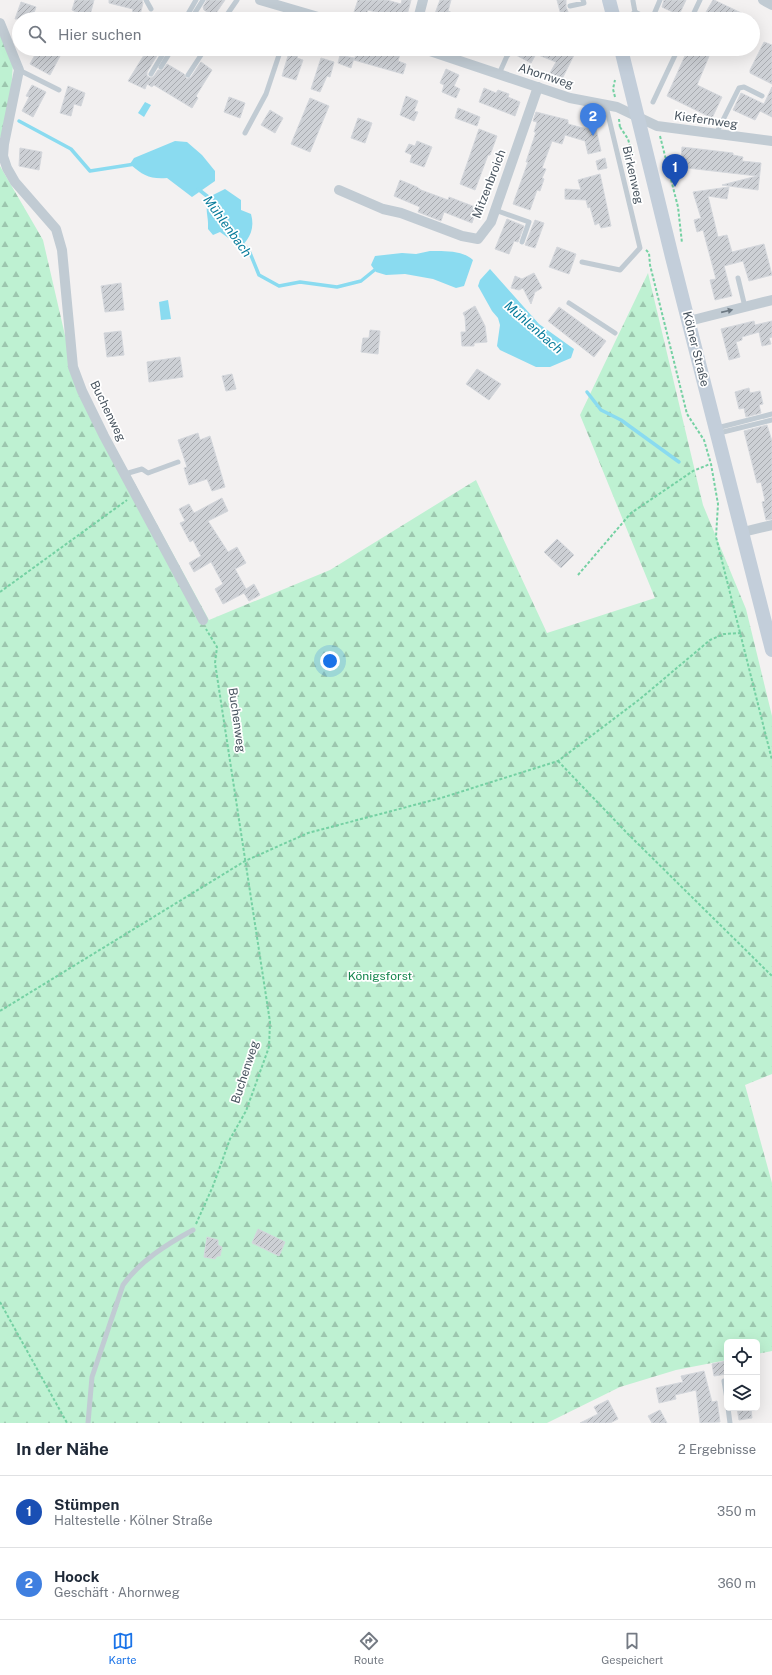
<!DOCTYPE html>
<html lang="de">
<head>
<meta charset="utf-8">
<style>
	:root { --surface:#fff; --page:#f2f2f3; --text:#1f2937; --muted:#747a83; --line:#e0e1e3; --accent:#1a73e8 }
	body { margin:0; font-family:"Public Sans",sans-serif; background:var(--page); color:var(--text) }
	.controls { position:absolute; right:12px; bottom:12px; display:grid; overflow:hidden; border-radius:6px; box-shadow:0 4px 16px #0002 }
	.controls button { width:36px; height:36px; display:grid; place-items:center; padding:0; border:0; border-bottom:1px solid var(--line); background:var(--surface); color:var(--text); font:20px sans-serif }
	.you { position:absolute; left:330px; top:661px; width:14px; height:14px; margin:-10px; border:3px solid #fff; border-radius:50%; background:#1a73e8; box-shadow:0 0 0 6px #1a73e833 }
	.badge { display:grid; place-items:center; width:26px; height:26px; border-radius:50%; background:var(--accent); color:#fff; font-size:13px; font-weight:700 }
	.pin { position:absolute; translate:-50% -33px; filter:drop-shadow(0 1px 2px #0008) }
	.pin::after { content:''; position:absolute; top:21px; width:14px; height:12px; background:inherit; clip-path:polygon(0 0,100% 0,50% 100%) }
	.list { margin:0; padding:0; list-style:none }
	h2 { display:flex; justify-content:space-between; align-items:center; height:52px; margin:0; padding:0 16px; font-size:17px }
	h2 small { font-size:13px; font-weight:400; color:var(--muted) }
	.list li { display:grid; grid-template-columns:26px 1fr auto; gap:12px; align-items:center; box-sizing:border-box; height:72px; padding:0 16px; border-top:1px solid var(--line) }
	.list b { display:block; font-size:15px; white-space:nowrap }
	.list p { margin:0; font-size:13px; white-space:nowrap; color:var(--muted) }
	.list em { font-size:13px; font-style:normal; color:var(--muted) }
	.icon { flex:none; width:22px; height:22px; fill:none; stroke:currentColor; stroke-width:2; stroke-linecap:round; stroke-linejoin:round }
	.map { position:relative; flex:none; width:772px; height:1423px; overflow:hidden }
	.search { position:absolute; background:var(--surface); box-shadow:0 4px 16px #0002; left:12px; right:12px; top:12px; height:44px; display:flex; align-items:center; gap:10px; box-sizing:border-box; padding:0 14px; border-radius:22px; color:var(--muted); font-size:15px }
	.sheet { height:196px; background:var(--surface) }
	nav { display:flex; justify-content:space-around; align-items:center; box-sizing:border-box; height:56px; border-top:1px solid var(--line); background:var(--surface); font-size:11px; color:var(--muted) }
	nav a { display:grid; justify-items:center; gap:2px }
	nav .on { color:var(--accent) }
	.map>svg:first-child { display:block }
</style>
</head>
<body>
<div class="map">
<svg width="772" height="1423" viewBox="0 0 772 1423">
	<defs>
		<pattern id="forest-firs" width="22" height="20" patternUnits="userSpaceOnUse"><rect width="22" height="20" fill="#bef1d2"/><path d="M5 1l3.5 6h-7zM16 11l3.5 6h-7z" fill="#9cc6ae"/></pattern>
		<pattern id="building-hatch" width="6" height="6" patternUnits="userSpaceOnUse"><rect width="6" height="6" fill="#cdd0d5"/><path d="M-1 1l2-2M0 6l6-6M5 7l2-2" fill="none" stroke="#a8abb0"/></pattern>
	</defs>
	<rect width="100%" height="100%" fill="#f3f1f1"/>
	<!-- forest -->
	<g fill="url(#forest-firs)">
		<polygon points="0,35 13,64 10,107 0,139"/>
		<polygon points="0,166 43,240 73,370 209,620 330,570 476,480 547,633 655,598 580,415 648,273 703,505 746,609 772,716 772,1074 745,1085 772,1183 772,1351 757,1354 757,1342 727,1342 727,1360 676,1370 620,1387 547,1423 0,1423"/>
	</g>
	<!-- water -->
	<g fill="#8adbf0">
		<polygon points="145,102 151,105 144,117 138,113"/>
		<path d="M175,141l12,1 15,13 13,16v10l-23,16 -25,-19c-18,1 -23,-2 -37,-14l4,-6z"/>
		<path d="M225,189l16,11v10l10,4c4,14 -1,24 -10,33l-21,-15 -7,3 -5,-6c1,-14 -4,-18 1,-32z"/>
		<path d="M430,251c14,0 32,-1 43,9l-9,26 -8,2 -23,-9 -28,-5 -19,1 -10,-3 -5,-7 4,-9 27,-3 14,1z"/>
		<polygon points="490,269 539,324 574,349 571,358 550,367 536,367 500,350 497,346 500,325 498,318 492,311 478,286 480,280"/>
		<polygon points="168,300 171,319 161,320 159,302"/>
	</g>
	<g fill="none" stroke-linecap="round" stroke-linejoin="round">
		<!-- stream -->
		<g stroke="#8adbf0" stroke-width="3.5">
			<polyline points="19,121 71,149 90,171 135,164"/>
			<polyline points="198,189 212,200"/>
			<polyline points="241,241 250,253 259,275 279,286 300,282 337,287 361,281 377,268"/>
			<polyline points="587,392 601,410 621,420 679,462"/>
		</g>
	</g>
	<!-- building -->
	<g fill="url(#building-hatch)" stroke="#d4d7dc">
		<polygon points="75,0 94,0 89,19 81,19 81,16 75,15 76,12 72,10"/>
		<polygon points="109,0 142,0 143,3 139,19 131,19 133,9 109,3"/>
		<polygon points="207,0 225,0 214,16 204,10 203,7"/>
		<polygon points="358,0 387,0 401,4 402,0 411,0 406,19 389,19 390,16 368,10 366,15 354,12"/>
		<polygon points="440,0 451,0 448,11 466,19 433,19"/>
		<polygon points="557,0 566,0 566,7 571,19 562,19"/>
		<polygon points="664,0 686,0 679,15 662,7"/>
		<polygon points="713,0 714,0 754,19 702,19"/>
		<polygon points="21,2 36,7 32,19 15,19"/>
		<polygon points="764,42 772,45 772,84 750,73 750,70"/>
		<polygon points="38,49 47,49 60,56 50,75 30,64"/>
		<polygon points="134,49 161,49 147,72 147,76 151,78 154,76 158,70 163,70 167,64 184,74 187,79 191,77 201,62 212,70 196,96 198,98 192,108 154,85 152,87 147,84 145,89 128,81 144,55"/>
		<polygon points="290,49 300,49 297,58 303,60 296,80 282,76"/>
		<polygon points="364,49 385,52 386,50 400,54 398,61 406,64 403,74 354,60 357,52 363,53"/>
		<polygon points="517,49 577,49 562,79 550,73 556,62 536,54 531,63 514,54"/>
		<polygon points="688,49 712,49 697,85 722,97 712,118 667,96"/>
		<polygon points="340,55 354,58 351,68 338,63"/>
		<polygon points="321,58 334,62 330,77 327,76 320,92 311,89"/>
		<polygon points="446,69 459,75 454,86 460,89 456,98 442,92 444,85 440,83"/>
		<polygon points="32,85 46,92 33,117 22,111 29,97 26,96"/>
		<polygon points="68,86 85,93 81,106 74,104 71,116 60,113"/>
		<polygon points="772,87 772,117 760,111 755,120 733,110 741,93 764,104"/>
		<polygon points="484,88 496,93 498,90 509,94 508,97 520,102 515,116 479,102"/>
		<polygon points="406,96 418,101 414,111 418,112 414,121 400,115"/>
		<polygon points="229,97 245,103 240,118 224,112"/>
		<polygon points="310,98 329,106 310,152 291,144"/>
		<polygon points="458,108 480,117 477,126 455,118"/>
		<polygon points="270,110 283,118 275,133 261,125"/>
		<polygon points="536,112 568,120 568,124 583,128 596,129 601,151 588,154 585,141 565,135 562,144 552,141 542,168 546,169 542,178 544,179 540,191 537,190 530,210 513,204 528,162 526,162 536,132 534,132 537,122 533,121"/>
		<polygon points="358,118 372,123 365,143 351,138"/>
		<polygon points="479,129 497,136 490,155 488,155 475,190 460,184"/>
		<polygon points="417,141 432,147 424,167 410,162 412,155 405,152 409,144 415,146"/>
		<polygon points="682,147 733,153 733,155 743,157 742,161 761,163 758,190 722,185 757,176 687,168 688,162 681,161"/>
		<polygon points="20,148 42,152 39,170 19,166"/>
		<polygon points="605,158 607,168 598,170 596,161"/>
		<polygon points="600,174 611,226 601,228 599,223 595,225 590,207 588,208 586,200 565,199 565,189 581,190 578,180"/>
		<polygon points="400,180 417,187 421,190 448,200 449,197 483,210 479,219 474,217 472,223 444,212 441,221 418,212 420,207 394,196"/>
		<polygon points="729,187 727,199 708,196 718,237 727,235 732,252 764,244 772,275 749,281 743,261 724,266 732,296 715,300 710,280 716,279 703,230 697,232 694,220 701,218 693,192"/>
		<polygon points="507,219 524,226 518,242 514,241 509,254 495,249"/>
		<polygon points="535,220 544,223 535,248 525,245"/>
		<polygon points="557,247 576,254 569,274 549,267"/>
		<polygon points="534,273 542,288 535,292 531,304 523,288 519,290 511,288 515,276 522,279"/>
		<polygon points="121,283 124,310 105,312 101,286"/>
		<polygon points="475,306 485,326 487,342 474,343 474,346 462,346 461,332 466,332 465,317 463,313"/>
		<polygon points="559,307 606,341 594,357 548,321"/>
		<polygon points="754,321 755,325 772,321 772,337 769,338 771,344 762,346 759,332 742,337 742,340 736,342 740,357 729,360 721,329"/>
		<polygon points="370,330 380,331 378,354 361,352 363,338 369,338"/>
		<polygon points="121,331 124,355 107,357 104,333"/>
		<polygon points="180,357 183,377 149,382 147,362"/>
		<polygon points="477,369 501,384 489,400 466,384"/>
		<polygon points="232,374 236,389 226,391 222,376"/>
		<polygon points="749,388 750,393 760,391 763,404 759,405 761,413 746,417 744,408 739,409 735,392"/>
		<polygon points="767,425 772,441 772,519 766,520 762,502 765,501 761,482 757,483 744,431"/>
		<polygon points="198,433 200,440 210,436 225,487 212,491 207,479 189,485 184,468 187,467 178,440"/>
		<polygon points="222,498 228,511 208,521 228,552 237,547 246,563 235,569 246,589 254,584 260,595 249,601 244,593 223,604 215,589 223,584 211,562 194,572 189,563 201,556 193,540 190,542 180,523 185,521 179,509 189,504 194,513"/>
		<polygon points="557,539 574,555 561,568 544,552"/>
		<polygon points="258,1229 285,1242 279,1256 252,1243"/>
		<polygon points="207,1237 218,1240 218,1245 222,1247 220,1256 217,1256 215,1259 204,1257"/>
		<polygon points="726,1361 727,1374 714,1376 712,1364"/>
		<polygon points="704,1371 712,1402 717,1401 720,1422 700,1423 696,1390 675,1395 676,1399 659,1403 656,1388 683,1382 681,1376"/>
		<polygon points="608,1400 618,1419 610,1423 580,1423 598,1414 594,1407"/>
		<polygon points="737,1408 751,1408 752,1418 739,1420"/>
		<polygon points="660,1410 667,1423 652,1423 648,1416"/>
	</g>
	<g fill="none" stroke-linecap="round" stroke-linejoin="round">
		<!-- path -->
		<g stroke="#75d1a3" stroke-width="2" stroke-dasharray="3 2" stroke-linecap="butt">
			<polyline points="615,97 613,89 615,80"/>
			<polyline points="619,119 620,128"/>
			<polyline points="620,127 628,139 632,153 634,153"/>
			<polyline points="660,136 678,207 682,243"/>
			<polyline points="646,250 649,253 650,265 687,414 704,440 711,464 718,504 716,537 772,760"/>
			<polyline points="578,575 631,513 693,471 710,464"/>
			<polyline points="0,592 127,500"/>
			<polyline points="558,761 627,833 772,976"/>
			<polyline points="0,1011 245,861 308,833 441,798 558,761 640,699 710,640 724,634 741,633"/>
			<polyline points="196,1224 213,1186 230,1139 246,1111 269,1047 270,1022 215,663 217,647 206,629"/>
			<polyline points="0,1302 67,1423"/>
		</g>
		<!-- lane -->
		<g stroke="#c1cbd3" stroke-width="5">
			<polyline points="146,0 151,9"/>
			<polyline points="570,6 584,3 583,0"/>
			<polyline points="635,12 649,19"/>
			<polyline points="185,19 196,0"/>
			<polyline points="191,19 203,0"/>
			<polyline points="224,19 237,0"/>
			<polyline points="291,19 294,10"/>
			<polyline points="627,19 635,12 633,1"/>
			<polyline points="652,19 660,0"/>
			<polyline points="691,19 700,0"/>
			<polyline points="336,49 349,53"/>
			<polyline points="161,67 172,49"/>
			<polyline points="19,70 59,90"/>
			<polyline points="151,74 166,49"/>
			<polyline points="499,74 507,56 513,49"/>
			<polyline points="188,75 205,49"/>
			<polyline points="653,102 678,49"/>
			<polyline points="245,133 266,94 281,49"/>
			<polyline points="716,134 739,88 744,87 762,96"/>
			<polyline points="495,210 529,222 522,242"/>
			<polyline points="582,262 620,270 640,248 606,106"/>
			<polyline points="738,278 745,307"/>
			<polyline points="569,303 615,333"/>
			<polyline points="717,428 772,414"/>
			<polyline points="719,433 772,420"/>
			<polyline points="125,474 142,469 148,473 178,462"/>
			<polyline points="724,1381 727,1399"/>
			<polyline points="728,1408 730,1423"/>
			<path d="M88,1423l4,-46 31,-92c17,-24 44,-41 70,-55"/>
		</g>
		<!-- street -->
		<g stroke="#c1cbd3" stroke-width="10">
			<polyline points="260,0 325,19"/>
			<polyline points="763,0 772,5"/>
			<polyline points="418,19 423,0"/>
			<polyline points="0,23 19,70 4,144 3,156 7,168 15,182 56,229 62,250 73,367 82,391 104,436 203,620"/>
			<polyline points="424,49 570,98 617,107 657,126 772,141"/>
			<polyline points="339,190 383,209 401,213 462,236 478,239 491,222 538,87"/>
			<polyline points="689,321 772,300"/>
			<polyline points="743,532 772,525"/>
		</g>
		<!-- secondary -->
		<g stroke="#c3ceda" stroke-width="14">
			<polyline points="609,0 614,19"/>
			<polyline points="621,49 672,257 772,650"/>
		</g>
	</g>
	<!-- one-way arrows -->
	<defs><path id="oneway-solid" d="M-6-.8H1V-3.2L6.5 0L1 3.2V.8H-6Z"/></defs>
	<use fill="#6c7882" href="#oneway-solid" transform="translate(727 311) rotate(-13)"/>
	<g text-anchor="middle" stroke-width="3.5" stroke-linejoin="round" paint-order="stroke">
		<!-- street labels -->
		<g font-size="12" fill="#48545f" stroke="#fff">
			<text transform="translate(546 76) rotate(18)" y="4">Ahornweg</text>
			<text transform="translate(706 120) rotate(8)" y="4">Kiefernweg</text>
			<text transform="translate(633 175) rotate(77)" y="4">Birkenweg</text>
			<text transform="translate(489 184) rotate(-69)" y="4">Mitzenbroich</text>
			<text transform="translate(696 349) rotate(76)" y="4">Kölner Straße</text>
			<text transform="translate(108 411) rotate(64)" y="4">Buchenweg</text>
			<text transform="translate(237 720) rotate(82)" y="4">Buchenweg</text>
			<text transform="translate(245 1072) rotate(-72)" y="4">Buchenweg</text>
		</g>
		<!-- park labels -->
		<g font-size="12" fill="#14854c" stroke="#fff">
			<text x="380" y="980">Königsforst</text>
		</g>
		<!-- water labels -->
		<g font-size="13" font-style="italic" fill="#087c9b" stroke="#fff">
			<text transform="translate(228 226) rotate(54)" y="5">Mühlenbach</text>
			<text transform="translate(534 327) rotate(41)" y="5">Mühlenbach</text>
		</g>
	</g>
</svg>
<div class="controls">
<button><svg class="icon" aria-label="locate" viewBox="0 0 24 24"><circle cx="12" cy="12" r="6"/><path d="M12 2v4M12 18v4M2 12h4M18 12h4"/></svg></button>
<button><svg class="icon" aria-label="layers" viewBox="0 0 24 24"><path d="M12 4l9 5-9 5-9-5zM3 14l9 5 9-5"/></svg></button>
</div>
<div class="you"></div>
<div class="pin badge" style="left:675px;top:187px;background:#1a4fb4">1</div>
<div class="pin badge" style="left:593px;top:136px;background:#3f7fe0">2</div>
<div class="search"><svg class="icon" aria-label="search" viewBox="0 0 24 24"><circle cx="10" cy="10" r="6"/><path d="M15 15l6 6"/></svg>Hier suchen</div>
</div>
<section class="sheet">
<h2>In der Nähe<small>2 Ergebnisse</small></h2>
<ul class="list">
<li><span class="badge" style="background:#1a4fb4">1</span><div><b>Stümpen</b><p>Haltestelle · Kölner Straße</p></div><em>350 m</em></li>
<li><span class="badge" style="background:#3f7fe0">2</span><div><b>Hoock</b><p>Geschäft · Ahornweg</p></div><em>360 m</em></li>
</ul>
</section>
<nav>
<a class="on"><svg class="icon" aria-label="map" viewBox="0 0 24 24"><path d="M3 6l6-2 6 2 6-2v14l-6 2-6-2-6 2zM9 4v14M15 6v14"/></svg>Karte</a>
<a><svg class="icon" aria-label="directions" viewBox="0 0 24 24"><path d="M12 3l9 9-9 9-9-9zM9 14v-3h6M13 9l2 2-2 2"/></svg>Route</a>
<a><svg class="icon" aria-label="saved" viewBox="0 0 24 24"><path d="M7 4h10v16l-5-4-5 4z"/></svg>Gespeichert</a>
</nav>
</body>
</html>
